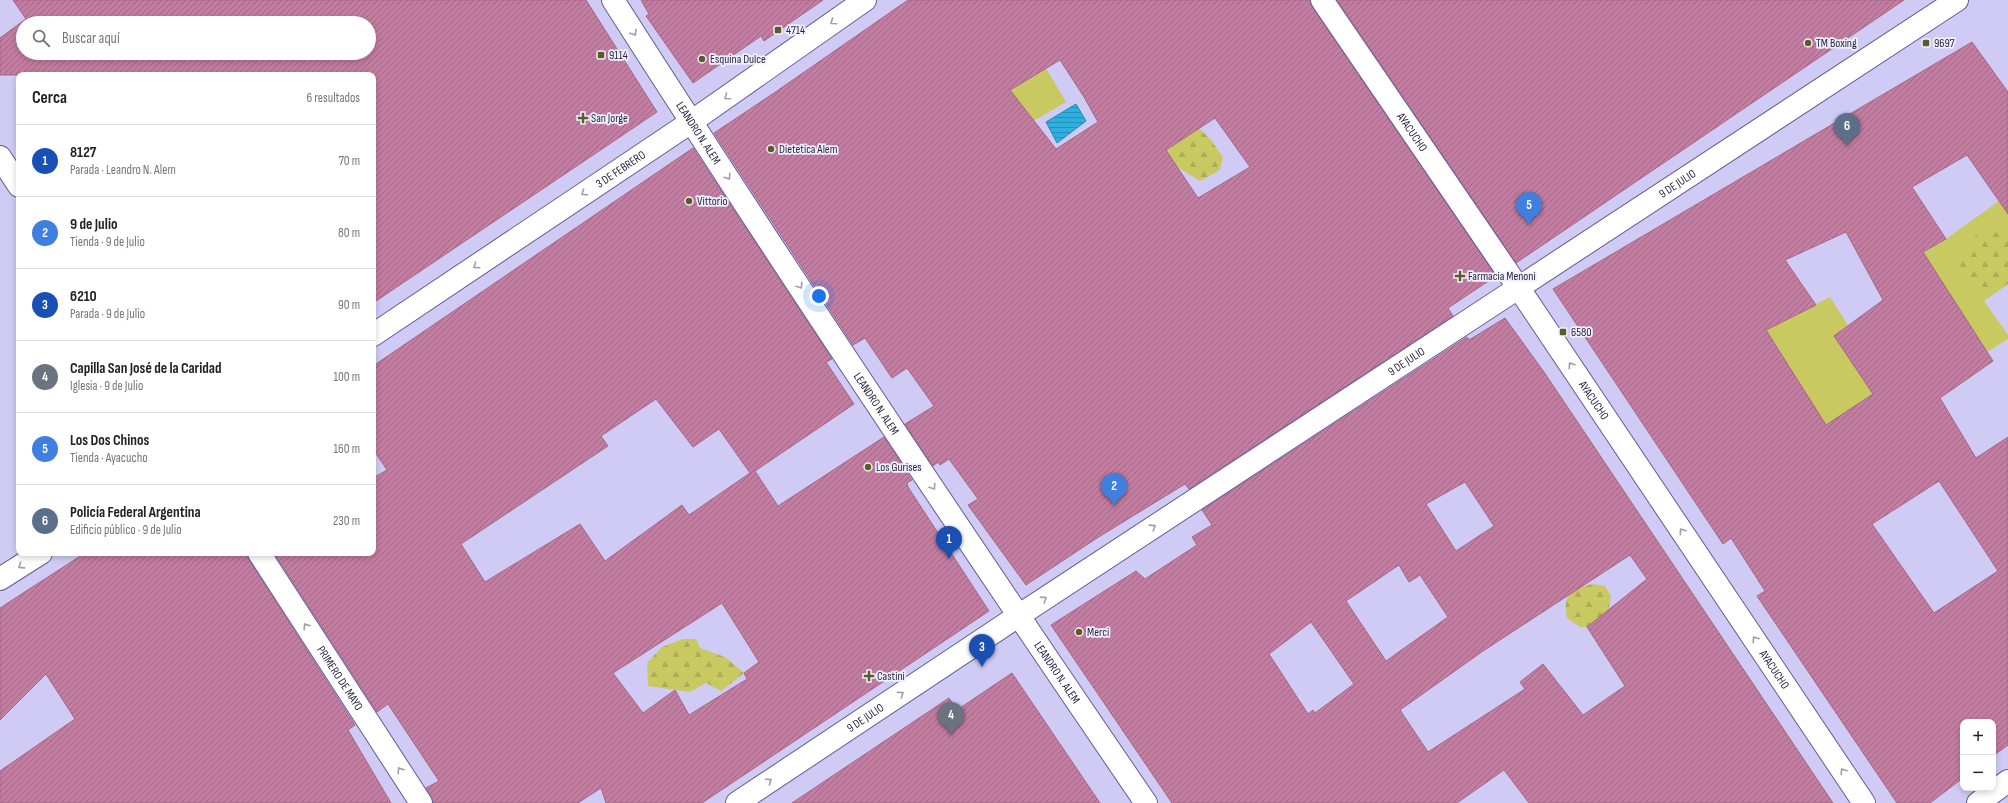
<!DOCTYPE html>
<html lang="es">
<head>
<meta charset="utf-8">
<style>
	:root { --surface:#fff; --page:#f6f6f6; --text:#222; --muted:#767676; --line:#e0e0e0; --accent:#1a73e8 }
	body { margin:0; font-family:"Sofia Sans Condensed",sans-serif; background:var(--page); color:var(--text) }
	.controls { position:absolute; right:12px; bottom:12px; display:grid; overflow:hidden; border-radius:8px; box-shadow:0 2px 6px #0003 }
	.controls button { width:36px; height:36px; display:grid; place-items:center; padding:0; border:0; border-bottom:1px solid var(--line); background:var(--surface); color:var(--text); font:20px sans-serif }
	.you { position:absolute; left:819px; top:296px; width:14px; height:14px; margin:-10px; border:3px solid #fff; border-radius:50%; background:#1a73e8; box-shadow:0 0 0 6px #1a73e833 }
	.badge { display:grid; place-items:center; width:26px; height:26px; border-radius:50%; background:var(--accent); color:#fff; font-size:13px; font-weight:700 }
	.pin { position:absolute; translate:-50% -33px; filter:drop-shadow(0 1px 2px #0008) }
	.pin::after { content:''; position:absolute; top:21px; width:14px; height:12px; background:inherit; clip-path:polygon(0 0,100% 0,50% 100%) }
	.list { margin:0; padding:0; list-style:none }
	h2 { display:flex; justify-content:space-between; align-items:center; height:52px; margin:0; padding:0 16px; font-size:17px }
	h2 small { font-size:13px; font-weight:400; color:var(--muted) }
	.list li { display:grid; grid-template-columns:26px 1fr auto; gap:12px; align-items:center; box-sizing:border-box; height:72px; padding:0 16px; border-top:1px solid var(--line) }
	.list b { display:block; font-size:15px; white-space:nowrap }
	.list p { margin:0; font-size:13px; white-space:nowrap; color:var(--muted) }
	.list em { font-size:13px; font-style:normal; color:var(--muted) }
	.icon { flex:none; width:22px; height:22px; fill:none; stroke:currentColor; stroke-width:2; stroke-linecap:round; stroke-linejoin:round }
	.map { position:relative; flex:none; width:2008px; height:803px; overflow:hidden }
	.search { position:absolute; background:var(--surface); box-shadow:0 2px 6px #0003; left:16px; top:16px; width:360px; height:44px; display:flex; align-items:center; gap:10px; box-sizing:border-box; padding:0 14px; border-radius:22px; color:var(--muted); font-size:15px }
	.panel { position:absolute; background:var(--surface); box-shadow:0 2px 6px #0003; left:16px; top:72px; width:360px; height:484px; border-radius:8px }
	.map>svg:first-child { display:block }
</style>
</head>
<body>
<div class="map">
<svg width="2008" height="803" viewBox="0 0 2008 803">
	<defs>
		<pattern id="forest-firs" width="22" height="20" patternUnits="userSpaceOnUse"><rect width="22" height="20" fill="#c9c962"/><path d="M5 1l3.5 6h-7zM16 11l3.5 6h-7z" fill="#adad56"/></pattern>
		<pattern id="water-rules" width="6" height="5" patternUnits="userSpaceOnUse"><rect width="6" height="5" fill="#2db0e0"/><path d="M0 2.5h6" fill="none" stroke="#278fb7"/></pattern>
		<pattern id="building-hatch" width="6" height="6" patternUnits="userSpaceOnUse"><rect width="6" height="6" fill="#c27ea0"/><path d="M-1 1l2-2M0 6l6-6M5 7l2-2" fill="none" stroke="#9e6784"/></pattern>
	</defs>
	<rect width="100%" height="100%" fill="#cfcbf4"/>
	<!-- green -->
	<g fill="#c9c962">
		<polygon points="1046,68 1066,102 934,180 924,80"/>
		<polygon points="1999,201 2008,214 2008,284 1984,301 2008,335 2008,339 1987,352 1923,253 1946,239"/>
		<polygon points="1830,297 1848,325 1834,336 1873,394 1803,440 1766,330"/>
	</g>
	<!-- forest -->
	<g fill="url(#forest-firs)">
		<polygon points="1199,128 1211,140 1223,157 1220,170 1200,181 1179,168 1166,151"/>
		<path d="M1980,231l21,2 7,6v45l-18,12c-18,-9 -22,-15 -31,-34l4,-13z"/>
		<path d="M1592,584l13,2 6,10 -2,12 -14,18 -15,1 -13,-9c-5,-24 4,-28 25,-34z"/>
		<polygon points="683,639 696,639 700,648 725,657 744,673 721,691 706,683 690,692 648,686 647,663 662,647"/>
	</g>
	<!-- water -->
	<polygon fill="url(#water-rules)" stroke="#2c87b0" points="1076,104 1086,121 1057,143 1046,122"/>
	<!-- building -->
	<g fill="url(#building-hatch)" stroke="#a76687" fill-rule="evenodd">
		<path d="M13,0h573l71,112 -284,191v-228h-373v-37l26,-19zM23,23h346v30h-346z"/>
		<polygon points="641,0 823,0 764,41 761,36 693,83 646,16 649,14"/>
		<path d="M908,0h402l2,7 184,269 -48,32 5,8 -264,173 -4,-5 -88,54 -71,47 -58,-80 10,-6 -29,-40 -9,6 -2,-3 -5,4 -28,-42 29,-18 -27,-38 -15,10 -27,-40 -12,7 -139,-212 60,-40zM1060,60l24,37 14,25 -42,27 -46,-59zM1215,118l35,49 -52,31 -32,-48z"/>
		<polygon points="1337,0 1904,0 1516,263"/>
		<path d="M1972,42l36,50v122l-41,-59 -55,32 34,52 -23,13 70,109 -53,37 36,60 32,-21v308l-15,11v-34h-30v56l-33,25h-33l-140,-207 8,-5 -34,-53 -8,6 -170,-255zM1846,232l37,68 -49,36 39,58 -47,31 -60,-95 50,-25 -31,-45zM1939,481l59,90 -64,42 -62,-89z"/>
		<path d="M693,148l139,211 -6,3 28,42 -99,67 23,35 106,-69 28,43 -5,3 1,4 81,124 -287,192h-96l-5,-15 -23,15h-145l-7,-15 13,-7 -51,-77 -11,8 -103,-159h99v-75l14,-8 -14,-21v-83zM656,399l37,48 26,-18 31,44 -61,42 -7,-10 -77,56 -25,-37 -95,58 -24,-38 147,-98 -7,-10zM722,603l37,59 -15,11 3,6 -58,36 -14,-25 -32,23 -30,-40z"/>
		<path d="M1505,318l39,54 289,431h-304l-25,-33 -47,33h-285l-121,-178 85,-54 9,8 52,-34 -5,-8 20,-12 -10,-15 265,-173 2,3zM1465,482l29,44 -38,25 -30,-47zM1630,555l17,24 -60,48 38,59 -42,29 -40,-51 -23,18 5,7 -97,63 -28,-42 83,-59zM1399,565l10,17 11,-7 28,42 -62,44 -40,-60zM1311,622l43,62 -39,29 -2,-3 -5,4 -39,-60z"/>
		<polygon points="85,553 247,553 249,560 355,725 348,730 391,803 0,803 0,771 75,719 46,674 0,720 0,608"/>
		<polygon points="1012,673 1100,803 792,803 949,698 957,710"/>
	</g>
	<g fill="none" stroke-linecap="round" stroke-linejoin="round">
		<!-- street casing -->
		<g stroke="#635b97" stroke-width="24">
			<g id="street">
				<polyline points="0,157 19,186"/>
				<path id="s1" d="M373,335l318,-213 174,-122"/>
				<path id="s2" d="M259,553l162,250"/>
				<polyline points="0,579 41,553"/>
				<path id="s3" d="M737,803l281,-187 939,-616"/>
				<polyline points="1978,803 2008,781"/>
			</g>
		</g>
		<!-- secondary casing -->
		<g stroke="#635b97" stroke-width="24">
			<g id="secondary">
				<path id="s4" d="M613,0c173,271 352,538 533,803"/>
				<path id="s5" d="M1322,0l196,287 346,516"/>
			</g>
		</g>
		<!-- street -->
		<use href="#street" stroke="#fff" stroke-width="22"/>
		<!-- secondary -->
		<use href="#secondary" stroke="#fff" stroke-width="22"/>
	</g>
	<!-- one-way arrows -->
	<defs><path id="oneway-chevron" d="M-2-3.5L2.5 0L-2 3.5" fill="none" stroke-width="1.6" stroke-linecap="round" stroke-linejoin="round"/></defs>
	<g stroke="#a09eaa">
		<use href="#oneway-chevron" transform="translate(833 22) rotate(145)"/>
		<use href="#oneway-chevron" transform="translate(634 33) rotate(58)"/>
		<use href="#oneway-chevron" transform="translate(727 97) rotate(145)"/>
		<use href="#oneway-chevron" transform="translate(728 177) rotate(56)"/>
		<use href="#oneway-chevron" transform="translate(584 193) rotate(146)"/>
		<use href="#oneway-chevron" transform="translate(476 266) rotate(146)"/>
		<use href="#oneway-chevron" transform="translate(800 286) rotate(56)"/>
		<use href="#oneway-chevron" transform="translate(1571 365) rotate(-124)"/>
		<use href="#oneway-chevron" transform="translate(933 487) rotate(56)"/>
		<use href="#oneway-chevron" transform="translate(1153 527) rotate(-33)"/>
		<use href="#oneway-chevron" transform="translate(1682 531) rotate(-124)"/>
		<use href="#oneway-chevron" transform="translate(21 566) rotate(147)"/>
		<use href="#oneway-chevron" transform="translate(1044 599) rotate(-33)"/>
		<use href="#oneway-chevron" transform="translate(306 626) rotate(-123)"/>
		<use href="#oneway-chevron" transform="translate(1755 639) rotate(-124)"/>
		<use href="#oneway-chevron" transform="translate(901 694) rotate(-34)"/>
		<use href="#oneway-chevron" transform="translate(400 770) rotate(-123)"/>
		<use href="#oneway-chevron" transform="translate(1843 771) rotate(-124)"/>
		<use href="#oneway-chevron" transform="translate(769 781) rotate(-34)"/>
	</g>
	<!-- markers -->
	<g fill="#5c5c29" stroke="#f1f0fe" stroke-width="1.5">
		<rect x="774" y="26" width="8" height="8" rx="2"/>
		<circle cx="1808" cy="43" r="4"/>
		<rect x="1922" y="39" width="8" height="8" rx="2"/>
		<rect x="597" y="51" width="8" height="8" rx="2"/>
		<circle cx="702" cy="59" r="4"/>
		<path d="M581 112h4v4h4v4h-4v4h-4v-4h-4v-4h4z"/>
		<circle cx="771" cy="149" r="4"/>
		<circle cx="689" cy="201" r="4"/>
		<path d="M1458 270h4v4h4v4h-4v4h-4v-4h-4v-4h4z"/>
		<rect x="1559" y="328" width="8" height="8" rx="2"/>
		<circle cx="868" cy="467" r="4"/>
		<circle cx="1079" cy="632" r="4"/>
		<path d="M867 670h4v4h4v4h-4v4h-4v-4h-4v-4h4z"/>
	</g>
	<g text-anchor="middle" stroke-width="3.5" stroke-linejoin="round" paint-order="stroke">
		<!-- poi labels -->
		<g font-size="12" fill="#2b2741" stroke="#f1f0fe" text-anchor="start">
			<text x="786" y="34">4714</text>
			<text x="1816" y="47">TM Boxing</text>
			<text x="1934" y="47">9697</text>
			<text x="609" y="59">9114</text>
			<text x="710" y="63">Esquina Dulce</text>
			<text x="591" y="122">San Jorge</text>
			<text x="779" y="153">Dietetica Alem</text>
			<text x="697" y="205">Vittorio</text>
			<text x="1468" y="280">Farmacia Menoni</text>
			<text x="1571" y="336">6580</text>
			<text x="876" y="471">Los Gurises</text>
			<text x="1087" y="636">Merci</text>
			<text x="877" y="680">Castini</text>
		</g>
		<!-- street labels -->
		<g font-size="12" fill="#2b2741" stroke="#f1f0fe">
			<text dy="4" stroke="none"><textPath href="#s5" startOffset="160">AYACUCHO</textPath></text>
			<text dy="4" stroke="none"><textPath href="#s4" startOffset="158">LEANDRO N. ALEM</textPath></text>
			<text dy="4" stroke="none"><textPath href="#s1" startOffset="298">3 DE FEBRERO</textPath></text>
			<text dy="4" stroke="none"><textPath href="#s3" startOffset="1126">9 DE JULIO</textPath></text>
			<text dy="4" stroke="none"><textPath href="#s3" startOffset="802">9 DE JULIO</textPath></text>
			<text dy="4" stroke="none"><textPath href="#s5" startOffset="484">AYACUCHO</textPath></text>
			<text dy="4" stroke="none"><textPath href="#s4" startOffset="482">LEANDRO N. ALEM</textPath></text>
			<text dy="4" stroke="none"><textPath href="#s5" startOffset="808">AYACUCHO</textPath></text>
			<text dy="4" stroke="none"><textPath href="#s4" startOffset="806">LEANDRO N. ALEM</textPath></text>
			<text dy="4" stroke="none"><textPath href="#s2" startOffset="149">PRIMERO DE MAYO</textPath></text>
			<text dy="4" stroke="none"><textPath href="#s3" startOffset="154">9 DE JULIO</textPath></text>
		</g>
	</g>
</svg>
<div class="controls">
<button>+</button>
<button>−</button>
</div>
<div class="you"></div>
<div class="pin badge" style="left:949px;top:559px;background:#1a4fb4">1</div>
<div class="pin badge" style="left:1114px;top:506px;background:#3f7fe0">2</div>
<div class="pin badge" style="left:982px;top:667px;background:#1a4fb4">3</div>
<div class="pin badge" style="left:951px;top:735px;background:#6b7280">4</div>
<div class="pin badge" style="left:1529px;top:225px;background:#3f7fe0">5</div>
<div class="pin badge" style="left:1847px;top:146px;background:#5c6f8a">6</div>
<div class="search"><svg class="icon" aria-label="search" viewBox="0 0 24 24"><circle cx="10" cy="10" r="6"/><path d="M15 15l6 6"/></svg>Buscar aquí</div>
<section class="panel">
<h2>Cerca<small>6 resultados</small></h2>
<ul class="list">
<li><span class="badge" style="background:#1a4fb4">1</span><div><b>8127</b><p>Parada · Leandro N. Alem</p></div><em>70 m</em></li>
<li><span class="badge" style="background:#3f7fe0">2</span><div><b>9 de Julio</b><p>Tienda · 9 de Julio</p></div><em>80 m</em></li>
<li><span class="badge" style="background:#1a4fb4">3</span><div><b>6210</b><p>Parada · 9 de Julio</p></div><em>90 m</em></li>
<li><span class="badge" style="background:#6b7280">4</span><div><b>Capilla San José de la Caridad</b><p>Iglesia · 9 de Julio</p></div><em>100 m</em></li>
<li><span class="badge" style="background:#3f7fe0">5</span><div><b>Los Dos Chinos</b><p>Tienda · Ayacucho</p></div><em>160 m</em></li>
<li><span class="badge" style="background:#5c6f8a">6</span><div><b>Policía Federal Argentina</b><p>Edificio público · 9 de Julio</p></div><em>230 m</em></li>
</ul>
</section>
</div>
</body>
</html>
